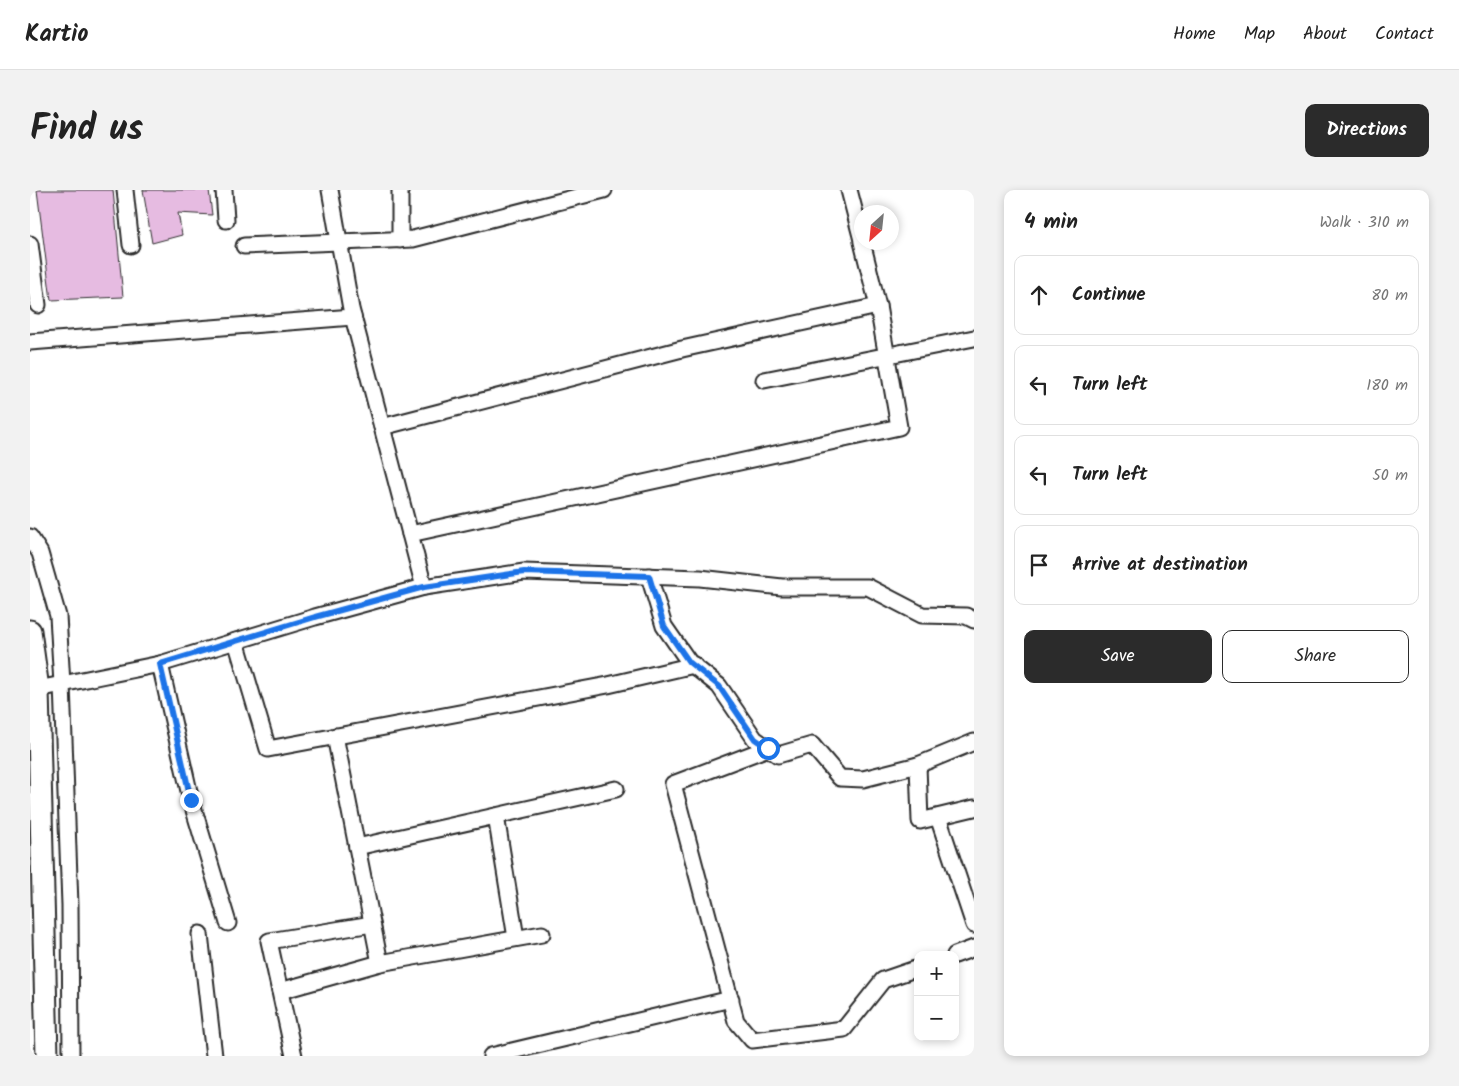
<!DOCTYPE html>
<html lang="en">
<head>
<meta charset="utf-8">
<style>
	:root { --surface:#fff; --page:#f2f2f2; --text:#222; --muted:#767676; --line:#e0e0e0; --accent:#2b2b2b }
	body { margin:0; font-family:Kalam,sans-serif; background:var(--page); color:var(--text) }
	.controls { position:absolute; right:15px; bottom:15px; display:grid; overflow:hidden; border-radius:10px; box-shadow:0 2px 8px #0003 }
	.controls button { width:45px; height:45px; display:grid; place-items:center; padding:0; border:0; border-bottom:1px solid var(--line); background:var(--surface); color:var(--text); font:25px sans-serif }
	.compass { position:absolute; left:824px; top:15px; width:45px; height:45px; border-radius:50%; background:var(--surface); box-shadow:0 2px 8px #0003; rotate:207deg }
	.stop { position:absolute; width:15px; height:15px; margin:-11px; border:4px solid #1a73e8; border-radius:50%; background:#fff }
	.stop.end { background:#1a73e8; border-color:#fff; box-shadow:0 1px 5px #0008 }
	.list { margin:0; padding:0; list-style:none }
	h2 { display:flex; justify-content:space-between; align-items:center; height:65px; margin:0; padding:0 20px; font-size:21px }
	h2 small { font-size:16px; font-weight:400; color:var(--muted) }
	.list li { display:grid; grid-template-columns:32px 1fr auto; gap:15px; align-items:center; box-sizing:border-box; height:80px; margin:0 10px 10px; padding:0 10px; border:1px solid var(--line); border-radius:10px }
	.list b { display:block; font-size:19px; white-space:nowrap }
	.list em { font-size:16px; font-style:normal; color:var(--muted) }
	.actions { display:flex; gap:10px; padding:15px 20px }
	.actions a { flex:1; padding:11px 0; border:1px solid var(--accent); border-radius:10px; text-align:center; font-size:18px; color:var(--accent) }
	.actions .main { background:var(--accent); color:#fff }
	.icon { flex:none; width:28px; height:28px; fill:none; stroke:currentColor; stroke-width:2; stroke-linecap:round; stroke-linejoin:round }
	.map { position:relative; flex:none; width:944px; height:866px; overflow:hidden; border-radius:10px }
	header { display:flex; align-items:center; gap:30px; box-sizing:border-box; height:70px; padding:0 25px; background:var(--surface); border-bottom:1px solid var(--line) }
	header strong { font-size:24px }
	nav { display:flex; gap:28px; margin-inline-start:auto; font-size:18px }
	.intro { display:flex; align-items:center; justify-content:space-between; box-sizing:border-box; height:120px; padding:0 30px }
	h1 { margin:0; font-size:35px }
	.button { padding:12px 22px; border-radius:10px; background:var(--accent); color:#fff; font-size:18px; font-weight:700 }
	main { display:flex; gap:30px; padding:0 30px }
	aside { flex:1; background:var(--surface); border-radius:10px; box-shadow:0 2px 8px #0003 }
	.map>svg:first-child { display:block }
</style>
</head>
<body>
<header>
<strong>Kartio</strong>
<nav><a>Home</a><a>Map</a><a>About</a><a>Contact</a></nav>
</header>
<div class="intro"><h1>Find us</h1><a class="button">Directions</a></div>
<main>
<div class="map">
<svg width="944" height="866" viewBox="0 0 944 866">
	<rect width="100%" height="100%" fill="#fff"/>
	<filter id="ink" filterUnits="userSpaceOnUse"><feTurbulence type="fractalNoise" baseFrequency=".02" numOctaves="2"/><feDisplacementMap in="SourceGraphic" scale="10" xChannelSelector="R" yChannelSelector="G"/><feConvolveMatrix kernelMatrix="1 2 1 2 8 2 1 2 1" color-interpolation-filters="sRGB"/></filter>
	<g filter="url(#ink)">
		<!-- building -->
		<g fill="#e6bbe1" stroke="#2b2b2b">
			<polygon points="7,0 83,0 93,107 21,110"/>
			<polygon points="113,0 179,0 182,25 148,23 152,45 122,53"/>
		</g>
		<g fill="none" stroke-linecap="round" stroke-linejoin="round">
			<!-- street casing -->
			<g stroke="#2b2b2b" stroke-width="19">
				<g id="street">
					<polyline points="95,0 101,55"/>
					<polyline points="194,0 196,30"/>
					<polyline points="300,0 321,119 394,397"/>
					<polyline points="370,0 370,50"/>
					<polyline points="819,0 832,50"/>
					<polyline points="0,54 8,115"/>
					<polyline points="214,56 383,49 574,0"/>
					<polyline points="0,152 323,127"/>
					<polyline points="734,190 944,148"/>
					<polyline points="352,237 652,159 848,116"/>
					<polyline points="380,344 869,237 848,116 832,52"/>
					<polyline points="0,347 10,363 28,426 32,494 40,715 41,866"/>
					<polyline points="619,386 634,436 659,472 689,496 725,549 748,565 782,555 810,588 833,589 888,575 944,552"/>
					<polyline points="206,451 238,559 578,495 664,475"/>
					<polyline points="130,474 161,610 198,733"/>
					<polyline points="8,499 130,474 285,427 394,397 494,382 670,388 752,397 838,397 892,425 936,426 944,430"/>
					<polyline points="305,546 350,773"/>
					<polyline points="738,558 643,594 706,831 722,850 814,839 853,790 888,778"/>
					<polyline points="888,575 890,631 944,618"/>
					<polyline points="466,626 486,748"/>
					<polyline points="908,627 944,735"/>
					<polyline points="327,657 586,599"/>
					<polyline points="170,744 184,866"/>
					<polyline points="925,765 944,758"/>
					<polyline points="250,801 350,773 512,744"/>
					<polyline points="264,866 239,751 342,734"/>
					<polyline points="461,866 701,809"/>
				</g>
			</g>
			<!-- secondary casing -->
			<g stroke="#2b2b2b" stroke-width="25">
				<polyline id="secondary" points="0,441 8,499 17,866"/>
			</g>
			<!-- street -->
			<use href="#street" stroke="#fff" stroke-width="15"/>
			<!-- secondary -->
			<use href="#secondary" stroke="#fff" stroke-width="21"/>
		</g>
	</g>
	<g fill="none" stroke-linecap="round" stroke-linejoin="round" filter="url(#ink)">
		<!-- route -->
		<polyline stroke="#1a73e8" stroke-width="6" points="161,610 130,474 285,427 394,397 494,382 619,386 634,436 659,472 689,496 725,549 738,558"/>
	</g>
</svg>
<div class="controls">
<button>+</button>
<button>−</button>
</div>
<svg class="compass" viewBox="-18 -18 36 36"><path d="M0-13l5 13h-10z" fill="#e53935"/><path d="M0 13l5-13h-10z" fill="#767676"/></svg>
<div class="stop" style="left:738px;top:558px"></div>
<div class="stop end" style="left:161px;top:610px"></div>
</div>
<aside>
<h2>4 min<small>Walk · 310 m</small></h2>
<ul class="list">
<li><svg class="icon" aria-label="ahead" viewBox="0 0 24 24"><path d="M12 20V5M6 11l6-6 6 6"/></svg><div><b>Continue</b></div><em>80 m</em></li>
<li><svg class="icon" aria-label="left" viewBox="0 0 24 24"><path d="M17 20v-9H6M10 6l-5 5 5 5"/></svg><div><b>Turn left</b></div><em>180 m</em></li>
<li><svg class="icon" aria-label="left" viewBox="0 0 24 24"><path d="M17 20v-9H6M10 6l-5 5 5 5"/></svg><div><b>Turn left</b></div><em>50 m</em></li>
<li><svg class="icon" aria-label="arrive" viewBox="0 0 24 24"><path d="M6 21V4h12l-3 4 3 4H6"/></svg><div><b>Arrive at destination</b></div></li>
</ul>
<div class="actions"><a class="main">Save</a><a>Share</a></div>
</aside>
</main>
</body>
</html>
